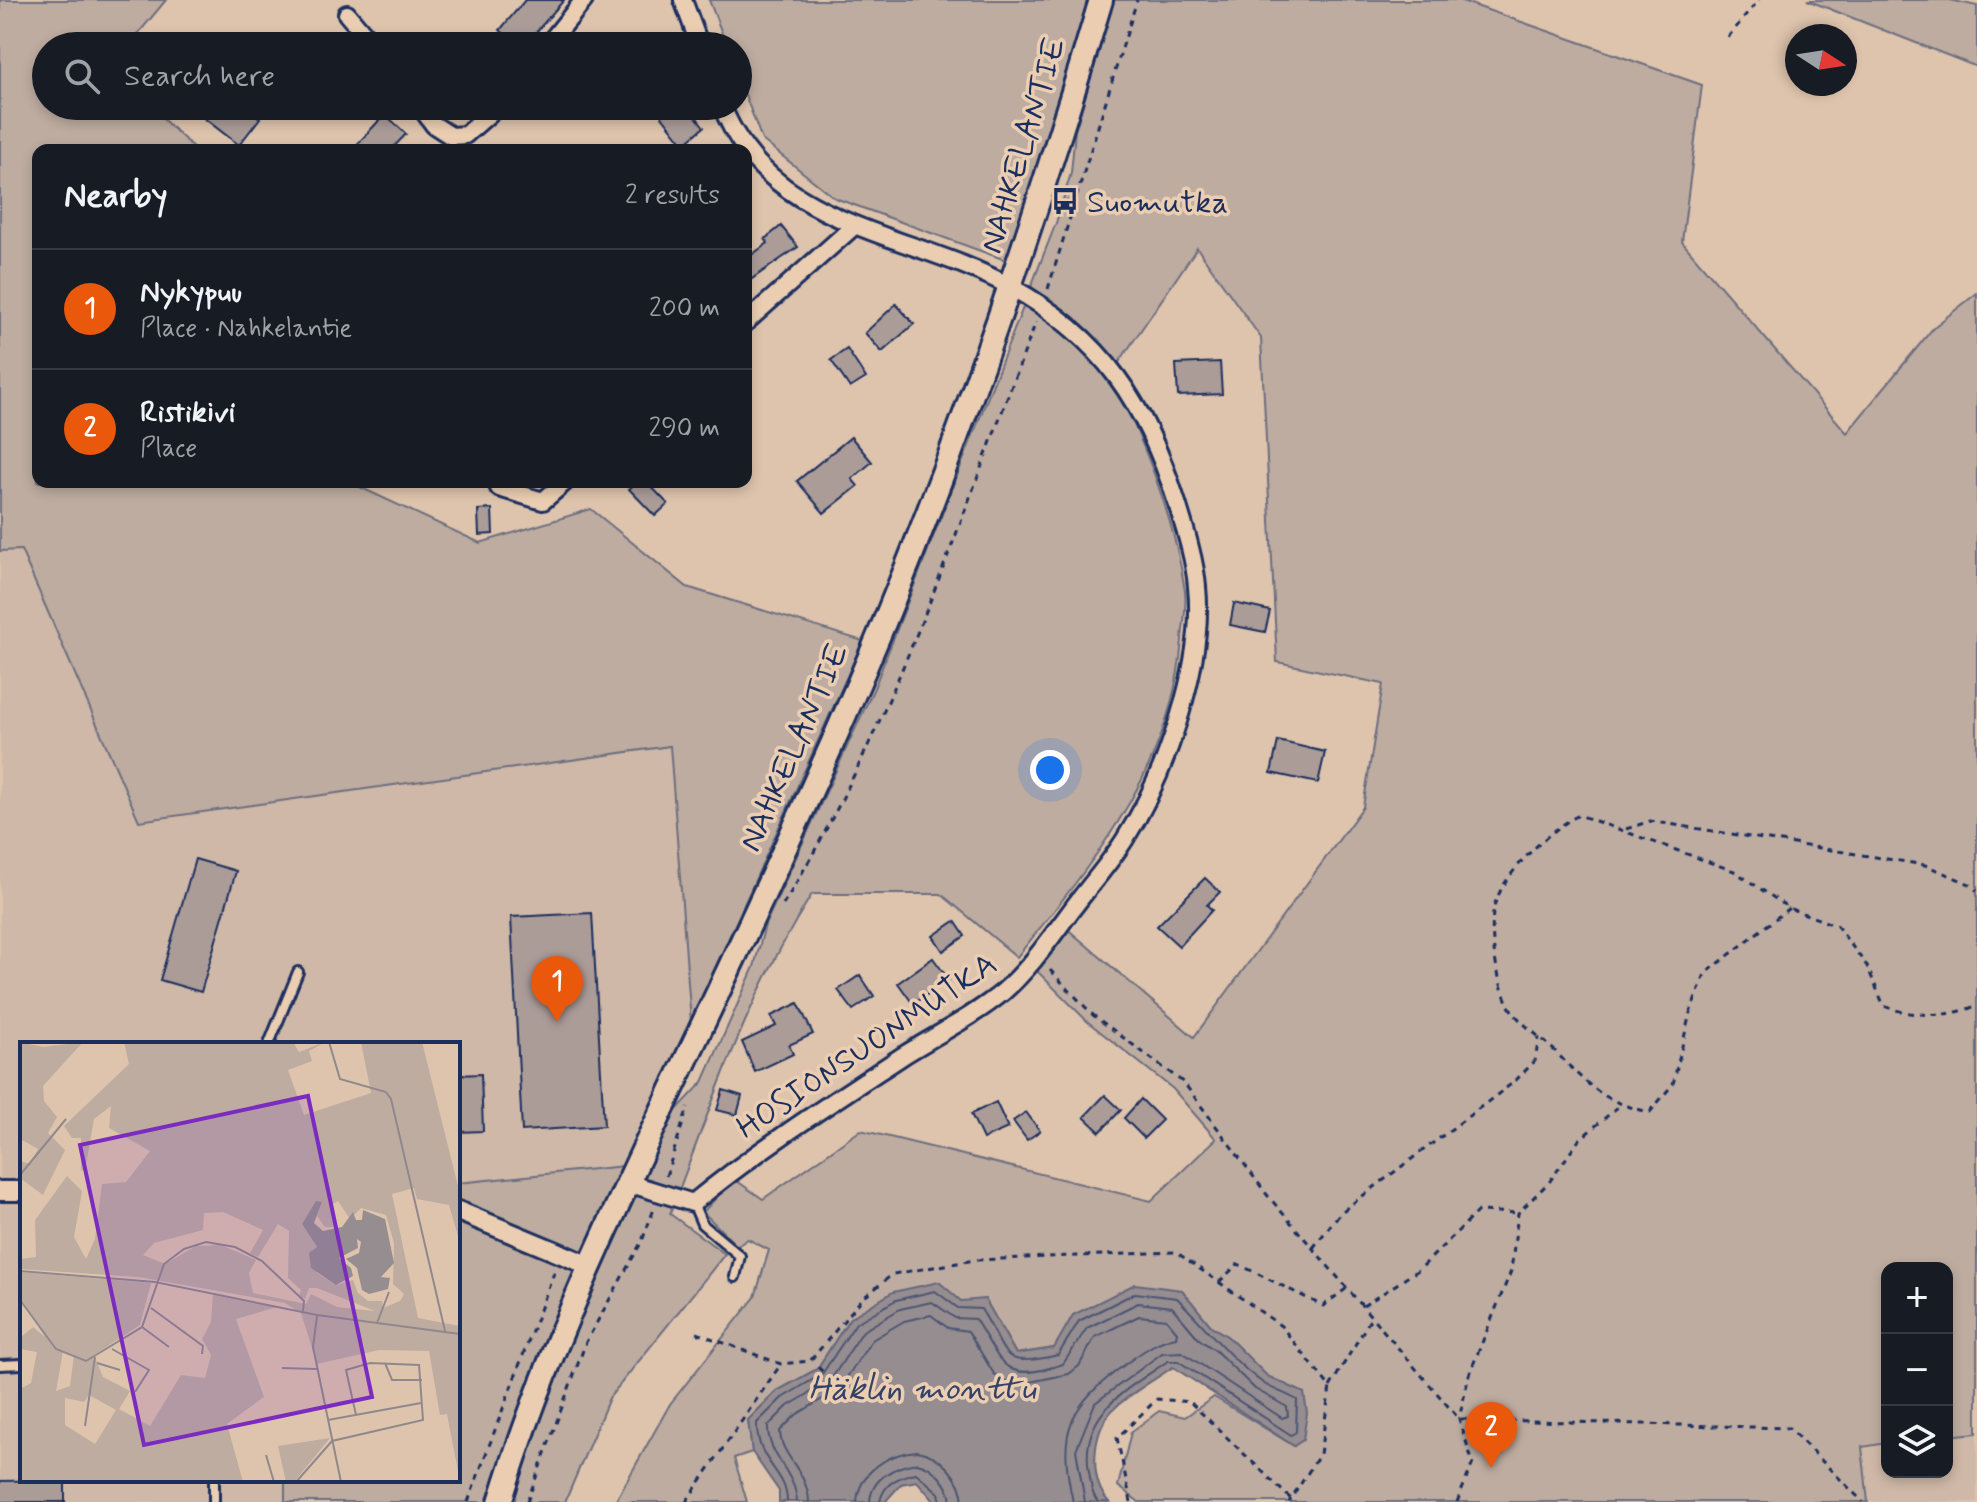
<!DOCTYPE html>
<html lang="en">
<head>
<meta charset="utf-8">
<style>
	:root { --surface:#171b24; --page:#20242c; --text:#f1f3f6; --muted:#9ea1a6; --line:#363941; --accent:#ea580c }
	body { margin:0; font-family:Mynerve,sans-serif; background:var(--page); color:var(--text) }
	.controls { position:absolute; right:24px; bottom:24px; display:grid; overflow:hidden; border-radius:16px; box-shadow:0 4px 12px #0003 }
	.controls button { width:72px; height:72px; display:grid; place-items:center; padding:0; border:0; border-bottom:2px solid var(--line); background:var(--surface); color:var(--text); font:40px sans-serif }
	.compass { position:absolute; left:1785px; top:24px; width:72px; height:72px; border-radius:50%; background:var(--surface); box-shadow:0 4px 12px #0003; rotate:102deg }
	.you { position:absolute; left:1050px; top:770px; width:28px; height:28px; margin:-20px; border:6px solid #fff; border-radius:50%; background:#1a73e8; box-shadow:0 0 0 12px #1a73e833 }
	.badge { display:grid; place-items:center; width:52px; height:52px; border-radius:50%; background:var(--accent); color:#fff; font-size:26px; font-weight:700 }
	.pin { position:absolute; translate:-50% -66px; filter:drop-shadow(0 2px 4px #0008) }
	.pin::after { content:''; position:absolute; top:42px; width:28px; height:24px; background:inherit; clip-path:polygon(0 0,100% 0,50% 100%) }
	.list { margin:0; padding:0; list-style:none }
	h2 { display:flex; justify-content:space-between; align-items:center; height:104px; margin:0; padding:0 32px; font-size:34px }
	h2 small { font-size:26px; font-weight:400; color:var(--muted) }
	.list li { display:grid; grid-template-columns:52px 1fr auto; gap:24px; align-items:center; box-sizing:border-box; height:120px; padding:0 32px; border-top:2px solid var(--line) }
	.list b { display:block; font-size:30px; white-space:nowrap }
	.list p { margin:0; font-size:26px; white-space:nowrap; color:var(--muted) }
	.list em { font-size:26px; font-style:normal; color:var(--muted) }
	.icon { flex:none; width:44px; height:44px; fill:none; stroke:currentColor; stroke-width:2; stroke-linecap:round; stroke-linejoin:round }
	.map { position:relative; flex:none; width:1977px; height:1502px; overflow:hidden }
	.search { position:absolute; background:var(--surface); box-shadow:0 4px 12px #0003; left:32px; top:32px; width:720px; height:88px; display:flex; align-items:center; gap:20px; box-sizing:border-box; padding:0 28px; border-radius:44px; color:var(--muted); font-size:30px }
	.panel { position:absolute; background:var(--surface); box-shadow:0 4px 12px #0003; left:32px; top:144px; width:720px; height:344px; border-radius:16px }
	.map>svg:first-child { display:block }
</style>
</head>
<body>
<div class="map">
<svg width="1977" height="1502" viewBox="0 0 1977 1502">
	<rect width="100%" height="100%" fill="#dec4ad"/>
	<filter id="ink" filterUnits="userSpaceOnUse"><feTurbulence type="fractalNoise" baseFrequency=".0125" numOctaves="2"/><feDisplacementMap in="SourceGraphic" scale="16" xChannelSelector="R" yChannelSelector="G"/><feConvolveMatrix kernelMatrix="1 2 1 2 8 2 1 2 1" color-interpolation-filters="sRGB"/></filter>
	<g filter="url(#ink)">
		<!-- built -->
		<g fill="#cfb8a7">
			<polygon points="21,550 139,821 671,746 691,1022 624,1166 458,1183 458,1044 22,1044 22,1480 285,1480 285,1502 0,1502 0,551"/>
			<polygon points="1977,1433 1977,1502 1868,1502 1861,1447 1887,1443 1887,1472 1947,1472 1947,1436"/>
		</g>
		<!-- green -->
		<g fill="#beaca0" stroke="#6c6e7f" stroke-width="2">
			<polygon points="0,0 166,0 128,46 46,46 46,106 149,106 196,150 38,150 38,482 349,482 480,543 591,509 687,587 863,641 691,1022 670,746 139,821 21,550 0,551"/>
			<polygon points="709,0 1088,0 1008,261 835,198 762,140 738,76 738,46 727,46"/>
			<path d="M1114,0h345l243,85 -20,157 165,191 87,-106 43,-34v1140l-30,3v-168h-60v175l-25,4 6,55h-729l-21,-16 13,-54 28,-21 26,6 29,-20 80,49 10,-53 -37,-17 -39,-39 -17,-11 -29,-36 -109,25 -18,33 -39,6 -31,-55 -135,19 -33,51 -40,22 -29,29 4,32 -18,6 13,44h-132l55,-98 85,-107 14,-47 -21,-11 -11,7 -34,-34 31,-33 29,20 98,-69 290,71 65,-62 -43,-50 -85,-67 -54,-54 31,-41 129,110 169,-230 20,-123 -106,-22 -16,-324 -64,-90 -86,126c33,69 63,141 74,217 2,15 -2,34 -3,49 -11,131 -86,218 -165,317l-76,-63h-129c-64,101 -100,209 -142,320l55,40 -116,144 -44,104h-280v-22h173v-297l166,-17 79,-84 51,-115 11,-42 109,-237 182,-465 15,-50 4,-42z"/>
			<polygon points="1807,0 1950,0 1977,6 1977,67"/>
		</g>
		<!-- water -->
		<path fill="#968d90" stroke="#65677c" stroke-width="2" d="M939,1282l22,19 24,-2 31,55 38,-6 19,-33 62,-31 47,6 29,36 17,11 39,39 37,17 3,20 -4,27 -9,6 -121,-79c-17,12 -51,31 -63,46 -18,23 -21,67 -1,89h-174l-18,-21 -16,3 -16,18h-106v-11l-27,-39 -4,-32 29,-29 40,-22 33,-51 43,-26z"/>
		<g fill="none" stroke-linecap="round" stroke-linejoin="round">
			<!-- shore -->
			<g stroke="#4c5572" stroke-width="2">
				<path d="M787,1502c0,-32 -31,-39 -30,-79l25,-25 40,-24 34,-51 40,-23 39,-9 23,17 23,1c28,44 17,61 77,46l21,-34 56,-28 42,5c25,25 57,65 86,85 10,7 23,10 34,17l-1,32 -5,3 -113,-74h-10c-42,29 -89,52 -79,111 2,10 2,22 9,30"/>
				<path d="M797,1502c-1,-30 -30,-46 -29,-76l20,-20 42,-25 33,-50 37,-22 32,-7 23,16 20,1c28,44 27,66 88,45l24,-36 51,-25 34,4 27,32 17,12 39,38 32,18 1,9 -6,2 -100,-66 -20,1 -67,50 -19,47 9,52"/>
				<path d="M809,1502c-1,-31 -29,-46 -29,-71l16,-16 43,-26 33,-49 32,-19 27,-6 17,13 20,3 26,43 13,8 13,2 49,-10 10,-8 16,-29 44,-21 27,3 11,13 -1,5c-19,4 -33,14 -49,26 -59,43 -70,67 -54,139"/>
				<path d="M857,1502c2,-31 32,-49 60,-51 23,3 45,28 46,51"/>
				<path d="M870,1502c1,-24 25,-36 47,-39 16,3 33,22 34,39"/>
				<path d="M880,1502c3,-19 20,-26 36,-29l23,20 2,9"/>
			</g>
		</g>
		<!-- building -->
		<g fill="#ab9c98" stroke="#1b2f5e" stroke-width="2">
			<polygon points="525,0 564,0 524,46 518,46 500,30"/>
			<polygon points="207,106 243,106 260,118 239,145 200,115"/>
			<polygon points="654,106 688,106 704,127 684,144"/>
			<polygon points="385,114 406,134 391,150 352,150"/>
			<polygon points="781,226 798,247 746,283 746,259 768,243 765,239"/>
			<polygon points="896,304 914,324 882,352 865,333"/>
			<polygon points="847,349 866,378 850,388 831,360"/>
			<polygon points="1220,362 1222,394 1178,396 1176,364"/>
			<polygon points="851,437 872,462 852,479 858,486 824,513 797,481"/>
			<polygon points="637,482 647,482 668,504 655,516 629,489"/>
			<polygon points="492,509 493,534 479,535 478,510"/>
			<polygon points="1234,603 1270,611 1265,632 1230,625"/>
			<polygon points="1278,741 1325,752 1318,783 1271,773"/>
			<polygon points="195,859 236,871 201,992 160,980"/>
			<polygon points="1205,878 1220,892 1207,905 1212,910 1179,946 1157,926"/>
			<polygon points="592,913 604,1126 522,1131 511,917"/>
			<polygon points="955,921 965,936 943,951 933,936"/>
			<polygon points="933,958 949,980 913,1004 898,983"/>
			<polygon points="860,975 874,996 853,1010 838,990"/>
			<polygon points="798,1003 813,1034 789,1045 793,1054 755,1072 742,1042 776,1026 771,1016"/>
			<polygon points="481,1074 483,1131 458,1132 458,1075"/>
			<polygon points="723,1090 742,1096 737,1115 717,1110"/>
			<polygon points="1105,1095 1121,1110 1100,1132 1084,1117"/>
			<polygon points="1141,1099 1162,1120 1144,1138 1124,1118"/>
			<polygon points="996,1102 1008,1128 983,1139 971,1114"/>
			<polygon points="1026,1112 1040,1131 1027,1140 1013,1121"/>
			<polygon points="65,1480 65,1502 0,1502 0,1481"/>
		</g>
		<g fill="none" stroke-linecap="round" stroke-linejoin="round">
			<!-- service casing -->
			<g stroke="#1b2f5e" stroke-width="14">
				<g id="service">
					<polyline points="269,1044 298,972"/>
					<polyline points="693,1203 702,1224 740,1256 735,1277"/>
					<polyline points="0,1365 22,1364"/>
					<polyline points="214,1480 214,1502"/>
				</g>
			</g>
			<!-- minor casing -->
			<g stroke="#1b2f5e" stroke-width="22">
				<g id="minor">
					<polyline points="683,0 700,46"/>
					<polyline points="347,14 374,46"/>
					<polyline points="547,46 584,0"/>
					<polyline points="420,106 434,125 451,136 465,135 498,106"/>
					<polyline points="746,322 854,226"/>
					<polyline points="499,488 543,501 565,482"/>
					<path d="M628,1183l65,20c67,-55 138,-100 211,-148 32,-20 70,-39 99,-63 27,-23 49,-56 70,-84 17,-23 37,-45 52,-69 40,-63 80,-176 72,-252 -2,-27 -12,-58 -20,-84 -31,-98 -73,-165 -166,-216 -99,-55 -242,-59 -289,-181"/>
				</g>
			</g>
			<!-- tertiary casing -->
			<g stroke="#1b2f5e" stroke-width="24">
				<g id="tertiary">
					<polyline points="0,1191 22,1191"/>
					<polyline points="458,1211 588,1265"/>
				</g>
			</g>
			<!-- secondary casing -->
			<g stroke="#1b2f5e" stroke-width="28">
				<path id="secondary" d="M500,1502c44,-143 108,-278 172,-413 55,-115 109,-230 161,-347 107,-240 193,-490 268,-742"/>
			</g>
			<!-- path -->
			<g stroke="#1b2f5e" stroke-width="3" stroke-dasharray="6 6" stroke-linecap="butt">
				<polyline points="1728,37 1759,0"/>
				<polyline points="1065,201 1076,204"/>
				<polyline points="1048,289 1137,0"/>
				<polyline points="1626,829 1650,821 1925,865 1972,885 1977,891"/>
				<path d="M783,905c111,-181 177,-386 253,-583"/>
				<path d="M1789,908l-84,66 -15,39 -17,71 -23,28c-46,-9 -64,-28 -95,-61 -14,-14 -39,-30 -47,-47 -11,-24 -18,-65 -15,-91 3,-34 57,-84 86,-98l155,56 55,37 48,18 30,40 17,40c26,11 68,12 93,-1"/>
				<polyline points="1050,970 1093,1015 1184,1083 1268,1196 1459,1419 1789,1428 1863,1502"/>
				<polyline points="666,1176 688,1107"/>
				<polyline points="1313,1248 1340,1213 1514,1082 1535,1061 1539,1037"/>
				<polyline points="1219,1282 1238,1264 1323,1306 1347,1288"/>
				<polyline points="1363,1306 1420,1269 1478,1211 1518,1213"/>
				<polyline points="697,1333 781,1364 810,1361 862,1299 893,1274 975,1260 1176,1252 1281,1326 1330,1387 1320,1454 1289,1502"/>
				<polyline points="818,1367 852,1401"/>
				<polyline points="1330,1387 1371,1318"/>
				<polyline points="468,1502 555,1270"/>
				<polyline points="527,1502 586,1342 642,1241 654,1209"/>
				<polyline points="686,1502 781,1364"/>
				<polyline points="1131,1502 1117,1438 1157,1399 1190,1402 1291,1499"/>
				<polyline points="1457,1502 1473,1463 1459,1419 1469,1375 1511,1271 1518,1213 1550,1181 1579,1140 1619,1106"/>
			</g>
			<!-- service -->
			<use href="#service" stroke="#ebceb2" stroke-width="8"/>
			<!-- minor -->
			<use href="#minor" stroke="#ebceb2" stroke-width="16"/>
			<!-- tertiary -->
			<use href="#tertiary" stroke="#ebceb2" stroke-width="18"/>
			<!-- secondary -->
			<use href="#secondary" stroke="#ebceb2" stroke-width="22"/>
		</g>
	</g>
	<!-- icons -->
	<defs>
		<g id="bus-bare" transform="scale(2.16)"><path d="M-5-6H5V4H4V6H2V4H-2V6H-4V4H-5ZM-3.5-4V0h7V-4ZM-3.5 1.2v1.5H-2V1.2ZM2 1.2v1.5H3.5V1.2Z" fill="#1b2f5e" stroke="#ebceb2" stroke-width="2.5" paint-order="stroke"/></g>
	</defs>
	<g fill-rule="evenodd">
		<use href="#bus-bare" x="1065" y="201"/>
	</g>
	<g text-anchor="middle" stroke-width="7" stroke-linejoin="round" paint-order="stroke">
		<!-- street labels -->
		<g font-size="32" fill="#1b2f5e" stroke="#ebceb2">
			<text transform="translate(1022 145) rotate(-73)" y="11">NAHKELANTIE</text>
			<text transform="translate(793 747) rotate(-66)" y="11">NAHKELANTIE</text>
			<text transform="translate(866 1045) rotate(-34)" y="11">HOSIONSUONMUTKA</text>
		</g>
		<!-- poi labels -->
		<g font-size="32" fill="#1b2f5e" stroke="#ebceb2" text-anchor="start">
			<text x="1087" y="212">Suomutka</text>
		</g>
		<!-- water labels -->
		<g font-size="34" font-style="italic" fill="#344268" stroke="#ebceb2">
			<text x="922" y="1399">Häklin monttu</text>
		</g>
	</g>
	<!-- overview -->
	<g transform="translate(20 1042)">
		<rect width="440" height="440" fill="#dec4ad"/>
		<path d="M0,0l23,5 40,-5 -40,44 1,15 13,16 -9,16 17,17 -22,45 -23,-17v-17l10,3 8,-15 -18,-10zM104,0h169l6,10 26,-10 -16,9 3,10 -24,9 16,45 67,-22 -10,-51h61l38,152v49l-11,-38 -32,-6 -3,-11 -22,6 26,124 42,8v156l-13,-68 -7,1 -11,-64 -50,-1 -62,14 -16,-51 -16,-10 -147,-26 -118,-8v-10l16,-2 -1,-37 32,-44 15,15 -8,46 12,22 9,-20 7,-55 24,-2 24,-31 -41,-23 2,-22 -17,13 -9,52 -4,-1v-32h-9l-8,-12 65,-62zM318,159l12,18 11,-11 25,7 8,28 -1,41 11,10 -4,7 -17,7 -1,-7h-14l-10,-8 -5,-13 -17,5 -19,-12 -7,-20 7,-6 -15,-23 20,-22 -5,14 8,11h9l-1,-23zM203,170l40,18 -13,23 8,4 20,-33 11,7 -1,47 13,12 -2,6 6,3 4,-11h8l58,23 -38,-4 -26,-13 -5,10 -53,-11 -4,-20 7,-13 -35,-15 -25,1 -31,18 -22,-9 11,-12 49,-13 1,-17zM0,230l131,11 -11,42 -46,30 9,22 27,14 -11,18 31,17 31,-51 24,3 6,-23 -9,-16 9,-17 2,-29 64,14 -41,12 28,78 -37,27 16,58h-223v-93l11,-6 6,-31 -17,-3v-11l13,-11 12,10 -25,-39zM43,309l11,4 -4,31 -14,5zM69,353l27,15 -21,34 -30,-19v-27l19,4zM310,396l-36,44h-8l-8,-36z" fill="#beaca0" fill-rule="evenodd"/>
		<path d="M296,159l6,1 -8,21 9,8 19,-4 11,-15 3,8h6l1,-10 22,9 9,44 -13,14 9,1 -2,11 -19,5 -7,-4 -5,-22 -11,-9 13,-6 2,-11 -4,-3 1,9 -19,10 12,10 2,8 -17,9 -25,-17 -2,-15 8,-6 -15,-23z" fill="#968d90"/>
		<path fill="none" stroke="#90888d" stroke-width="2" d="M309,0l11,37 46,13 5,7 54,232M0,133l46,-56M0,229l135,11 162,33 143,19M0,258l36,49 30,12 56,-34 22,-63 20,-15 22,-7 29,5 27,14 42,40 -1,10M131,266l52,38 -1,8M297,274l-4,31 28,135M357,281l12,-31M122,285l27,20M92,307l37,21 -14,22M77,321l23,7M365,321l7,17h30M262,326l35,1M308,378l93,-17M65,384l10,-69M246,413l8,27M276,440l36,-41 91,-21 -4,-55 -49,-2 -24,7 10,45"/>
		<path fill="#7b2cbf" fill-opacity="0.15" stroke="#7b2cbf" stroke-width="4" d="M288,54l64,301 -228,48 -64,-300z"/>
		<rect width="440" height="440" fill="none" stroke="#1b2f5e" stroke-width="4"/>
	</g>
</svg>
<div class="controls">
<button>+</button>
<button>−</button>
<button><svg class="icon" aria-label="layers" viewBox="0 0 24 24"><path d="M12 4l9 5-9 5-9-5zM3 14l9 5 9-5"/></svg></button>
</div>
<svg class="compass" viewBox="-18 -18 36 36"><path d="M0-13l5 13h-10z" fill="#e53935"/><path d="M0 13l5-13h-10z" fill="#9ea1a6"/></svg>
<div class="you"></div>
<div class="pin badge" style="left:557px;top:1022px">1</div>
<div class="pin badge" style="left:1491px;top:1468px">2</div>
<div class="search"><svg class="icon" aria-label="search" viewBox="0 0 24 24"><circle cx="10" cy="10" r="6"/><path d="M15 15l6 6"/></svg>Search here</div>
<section class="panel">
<h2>Nearby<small>2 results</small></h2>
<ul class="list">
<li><span class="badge">1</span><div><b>Nykypuu</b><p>Place · Nahkelantie</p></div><em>200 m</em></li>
<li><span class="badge">2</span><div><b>Ristikivi</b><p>Place</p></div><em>290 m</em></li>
</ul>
</section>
</div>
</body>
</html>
